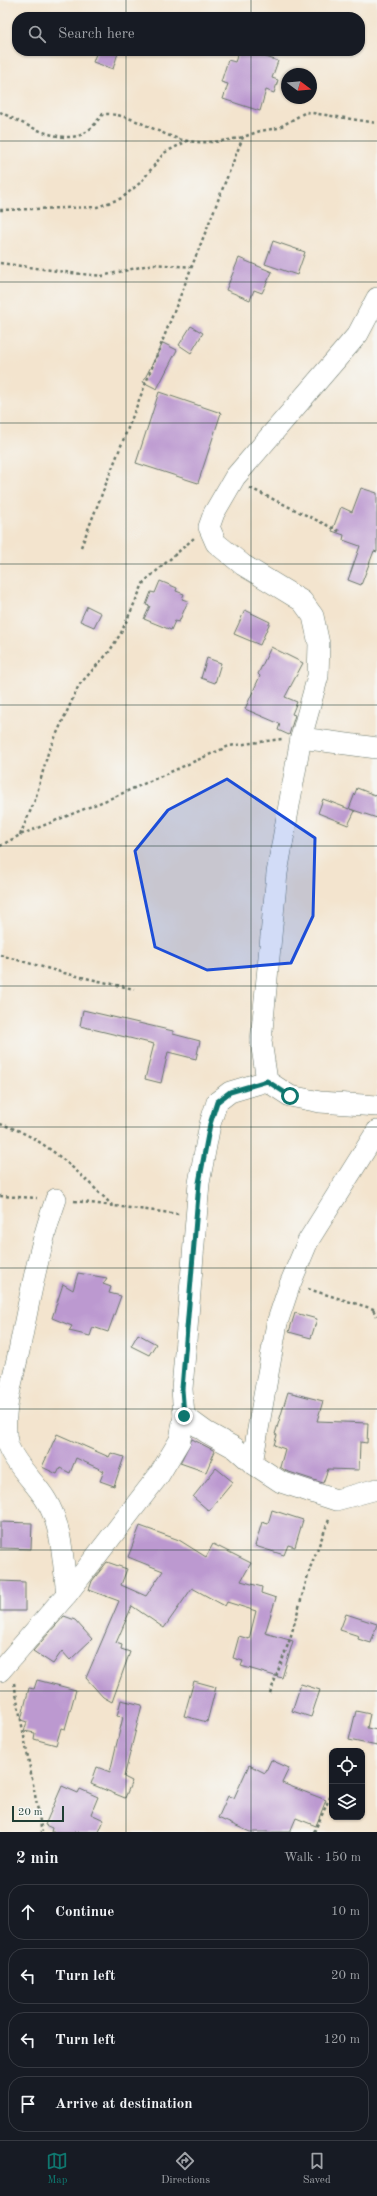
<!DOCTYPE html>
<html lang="en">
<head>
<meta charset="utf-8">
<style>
	:root { --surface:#171b24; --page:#20242c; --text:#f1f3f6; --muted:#9ea1a6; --line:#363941; --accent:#0f766e }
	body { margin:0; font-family:"Old Standard TT",serif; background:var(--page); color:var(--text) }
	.controls { position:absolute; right:12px; bottom:12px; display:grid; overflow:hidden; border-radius:8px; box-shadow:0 1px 3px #0004 }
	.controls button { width:36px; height:36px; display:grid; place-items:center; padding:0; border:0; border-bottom:1px solid var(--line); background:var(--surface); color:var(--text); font:20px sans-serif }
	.compass { position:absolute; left:281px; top:68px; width:36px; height:36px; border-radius:50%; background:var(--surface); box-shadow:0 1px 3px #0004; rotate:106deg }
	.scale { position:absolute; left:12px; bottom:10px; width:52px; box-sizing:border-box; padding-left:4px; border:2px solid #1f3d34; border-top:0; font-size:11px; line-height:14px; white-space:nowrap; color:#1f3d34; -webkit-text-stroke:3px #f6f6f2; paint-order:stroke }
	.stop { position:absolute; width:12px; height:12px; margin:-9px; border:3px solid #0f766e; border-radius:50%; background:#fff }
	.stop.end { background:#0f766e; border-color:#fff; box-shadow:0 1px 4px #0008 }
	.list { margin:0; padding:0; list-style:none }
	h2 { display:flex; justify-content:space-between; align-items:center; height:52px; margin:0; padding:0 16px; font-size:17px }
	h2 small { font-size:13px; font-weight:400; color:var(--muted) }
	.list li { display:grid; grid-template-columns:26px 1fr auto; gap:12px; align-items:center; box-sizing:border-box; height:56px; margin:0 8px 8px; padding:0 8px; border:1px solid var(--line); border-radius:16px }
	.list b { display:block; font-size:15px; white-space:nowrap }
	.list em { font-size:13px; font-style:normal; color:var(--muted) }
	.icon { flex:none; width:22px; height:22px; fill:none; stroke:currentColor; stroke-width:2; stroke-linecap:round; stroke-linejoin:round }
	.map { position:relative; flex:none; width:377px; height:1832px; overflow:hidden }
	.search { position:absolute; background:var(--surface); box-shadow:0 1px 3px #0004; left:12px; right:12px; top:12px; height:44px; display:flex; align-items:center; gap:10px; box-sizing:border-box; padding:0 14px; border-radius:16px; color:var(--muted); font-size:15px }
	.sheet { height:308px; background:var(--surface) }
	nav { display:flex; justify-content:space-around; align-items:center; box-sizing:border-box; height:56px; border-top:1px solid var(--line); background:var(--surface); font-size:11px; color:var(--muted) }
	nav a { display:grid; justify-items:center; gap:2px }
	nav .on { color:var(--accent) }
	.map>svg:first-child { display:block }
</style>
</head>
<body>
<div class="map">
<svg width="377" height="1832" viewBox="0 0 377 1832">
	<rect width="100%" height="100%" fill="#f6f6f2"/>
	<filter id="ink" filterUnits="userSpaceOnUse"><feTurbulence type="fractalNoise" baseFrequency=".025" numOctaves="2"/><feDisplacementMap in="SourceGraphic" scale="8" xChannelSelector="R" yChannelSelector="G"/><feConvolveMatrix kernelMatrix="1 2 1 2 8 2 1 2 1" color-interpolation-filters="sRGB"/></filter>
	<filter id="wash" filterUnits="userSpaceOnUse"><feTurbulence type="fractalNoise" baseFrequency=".012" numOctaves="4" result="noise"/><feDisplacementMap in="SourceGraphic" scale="16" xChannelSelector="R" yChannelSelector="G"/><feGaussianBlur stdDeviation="0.9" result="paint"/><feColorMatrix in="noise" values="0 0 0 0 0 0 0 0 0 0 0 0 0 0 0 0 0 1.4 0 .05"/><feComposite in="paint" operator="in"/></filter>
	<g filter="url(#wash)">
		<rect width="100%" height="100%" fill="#f3e4ce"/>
		<g id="blocks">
			<!-- building -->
			<g fill="#bc99d0">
				<polygon points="97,51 118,53 113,69 93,62"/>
				<polygon points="239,51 248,51 278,61 272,78 278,80 274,93 266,90 260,111 223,99 228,84 221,82 228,60 235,62"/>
				<polygon points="273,241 305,252 297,275 265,264"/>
				<polygon points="239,258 272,272 262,293 254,290 250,300 226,290"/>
				<polygon points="191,326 203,333 191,353 179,345"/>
				<polygon points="163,343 177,350 157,389 143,382"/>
				<polygon points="159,392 221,413 198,483 136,463"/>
				<polygon points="361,488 377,493 377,552 374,551 361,585 348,580 360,546 343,540 344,535 332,531 341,507 352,512"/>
				<polygon points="160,581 177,588 176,591 184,594 182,599 188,601 179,622 175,621 171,630 144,619 150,606 146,605 151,592 155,593"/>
				<polygon points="87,606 101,613 94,627 80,621"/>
				<polygon points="245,610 270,622 260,645 234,634"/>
				<polygon points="271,647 303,663 285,697 297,702 292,714 295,715 289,735 278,730 280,724 245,709 260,676 258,674"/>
				<polygon points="207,658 221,663 215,683 201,678"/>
				<polygon points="357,788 377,796 377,818 350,809 355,811 348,825 318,813 323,799 349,809"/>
				<polygon points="83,1010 173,1031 173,1034 200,1041 196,1059 168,1052 161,1083 145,1079 154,1044 80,1026"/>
				<polygon points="78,1273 107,1278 103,1284 111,1287 109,1293 121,1296 108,1332 93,1327 90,1336 69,1331 72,1326 52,1318 63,1284 73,1290"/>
				<polygon points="295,1313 317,1319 311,1338 289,1332"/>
				<polygon points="138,1334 156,1344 149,1355 131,1346"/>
				<polygon points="288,1392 323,1401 317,1421 368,1423 367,1443 360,1442 359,1470 328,1469 323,1483 286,1471 280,1467 285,1449 274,1445 277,1435 275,1434"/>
				<polygon points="57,1434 109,1457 111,1453 124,1457 114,1486 100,1481 104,1471 76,1458 70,1473 60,1468 57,1474 42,1467"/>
				<polygon points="192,1439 215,1451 206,1472 180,1463"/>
				<polygon points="216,1468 233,1482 209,1511 193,1497"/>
				<polygon points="272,1510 303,1520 295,1547 288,1545 284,1555 255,1546 262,1522 268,1524"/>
				<polygon points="0,1522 32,1523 31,1549 0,1548"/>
				<polygon points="140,1526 179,1540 206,1557 213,1544 251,1563 241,1581 262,1587 261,1593 276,1598 265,1633 293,1641 282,1678 241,1666 243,1661 233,1658 239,1636 249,1639 256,1611 227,1602 225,1606 192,1588 164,1628 132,1606 116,1643 122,1645 121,1649 130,1652 112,1702 103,1697 86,1678 119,1601 89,1590 92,1581 107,1562 127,1569 121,1585 146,1596 163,1571 128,1557"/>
				<polygon points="0,1581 25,1582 25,1611 0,1611"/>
				<polygon points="346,1614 377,1624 371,1643 358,1639 359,1636 340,1630"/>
				<polygon points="64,1616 75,1620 92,1639 70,1660 62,1651 53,1664 33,1651"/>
				<polygon points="37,1680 76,1690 65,1729 61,1728 56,1745 34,1739 35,1733 24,1731 27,1722 21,1720 29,1688 34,1689"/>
				<polygon points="194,1681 216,1687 207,1722 184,1716"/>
				<polygon points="301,1684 320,1690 311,1717 292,1711"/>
				<polygon points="121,1700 142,1705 124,1777 132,1781 125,1798 91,1784 97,1767 110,1772 123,1717 117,1716"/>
				<polygon points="356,1711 370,1714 367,1728 377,1730 377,1746 349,1740"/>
				<polygon points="271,1760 289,1768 282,1783 326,1800 316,1826 296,1818 290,1832 250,1832 218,1818 228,1796 234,1798 249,1765 265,1773"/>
				<polygon points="62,1786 78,1793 80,1789 98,1797 91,1814 104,1820 99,1832 51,1832 52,1828 45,1825"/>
			</g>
		</g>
	</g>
	<g filter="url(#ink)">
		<use href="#blocks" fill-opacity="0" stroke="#69776a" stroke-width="1"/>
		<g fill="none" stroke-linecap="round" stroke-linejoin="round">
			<!-- street casing -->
			<g stroke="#69776a" stroke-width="22">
				<g id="street">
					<polyline points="377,298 358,334 235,477 214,513 209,527 216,543 243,565 302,601 313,616 319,644 318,676 301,738 277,873 261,1041 267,1081 290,1096 320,1102 377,1106"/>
					<polyline points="301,738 377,748"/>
					<path d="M56,1199c-17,48 -26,97 -36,147 -6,31 -20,68 -12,100 9,21 27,36 38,54 17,27 17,64 21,94"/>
					<polyline points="184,1416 206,1432 235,1448 252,1463 281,1482 336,1500 377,1489"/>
					<polyline points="252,1463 277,1323 290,1284 308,1241 377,1131"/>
					<polyline points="0,1671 67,1594 159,1475 180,1440 184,1416 182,1389 199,1183 210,1124 217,1102 230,1092 267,1081"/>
				</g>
			</g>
			<!-- path -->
			<g stroke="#69776a" stroke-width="2.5" stroke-dasharray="3 3" stroke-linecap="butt">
				<path d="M0,112c21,10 64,36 86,20 7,-4 12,-13 17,-18 31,-1 55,22 85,27 19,3 37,0 55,-4"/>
				<polyline points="0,210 97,207 122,198 141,182 164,153 187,141"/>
				<polyline points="0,263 72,273 102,276 153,264 192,267"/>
				<polyline points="250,488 341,532"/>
				<polyline points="81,547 243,137 260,131 278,128 306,112 377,123"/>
				<polyline points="20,835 35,800 48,753 79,685 109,652 121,633 144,582 194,538"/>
				<polyline points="0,846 20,835 114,797 229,746 282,739"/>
				<polyline points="0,955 64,973 134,989"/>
				<path d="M0,1124c44,12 80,50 112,81"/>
				<polyline points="0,1196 37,1198"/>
				<polyline points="74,1201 179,1214"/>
				<polyline points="308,1289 377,1310"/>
				<polyline points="373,1310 377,1316"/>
				<polyline points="14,1683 42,1832"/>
				<polyline points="270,1693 290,1639 310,1568 330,1517"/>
				<polyline points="314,1832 332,1793"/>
			</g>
			<!-- street -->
			<use href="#street" stroke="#fff" stroke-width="21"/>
		</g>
	</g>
	<g fill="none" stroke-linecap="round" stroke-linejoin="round" filter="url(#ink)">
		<!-- route -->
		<polyline stroke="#0f766e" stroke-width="5" points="184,1416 182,1389 199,1183 210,1124 217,1102 230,1092 267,1081 290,1096"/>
	</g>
	<!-- marked area -->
	<path fill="#1d4ed8" fill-opacity="0.2" stroke="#1d4ed8" stroke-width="3" stroke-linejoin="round" d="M227,779l88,59 -2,78 -22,47 -84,7 -52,-23 -20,-96 33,-41z"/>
	<!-- grid -->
	<path fill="none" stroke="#1f3d34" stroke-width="1" stroke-opacity="0.55" d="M126,0v17M251,0v17M126,51v1781M251,51v1781M0,141h377M0,282h377M0,423h377M0,564h377M0,705h377M0,846h377M0,986h377M0,1127h377M0,1268h377M0,1409h377M0,1550h377M0,1691h377"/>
</svg>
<div class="controls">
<button><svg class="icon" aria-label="locate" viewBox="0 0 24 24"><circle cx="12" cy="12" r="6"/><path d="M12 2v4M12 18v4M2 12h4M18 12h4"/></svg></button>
<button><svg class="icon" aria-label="layers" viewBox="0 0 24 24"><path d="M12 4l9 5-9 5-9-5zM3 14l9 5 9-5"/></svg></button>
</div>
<svg class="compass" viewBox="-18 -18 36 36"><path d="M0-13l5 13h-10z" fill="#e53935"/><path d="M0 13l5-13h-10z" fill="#9ea1a6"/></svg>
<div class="scale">20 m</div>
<div class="stop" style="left:290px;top:1096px"></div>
<div class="stop end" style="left:184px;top:1416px"></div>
<div class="search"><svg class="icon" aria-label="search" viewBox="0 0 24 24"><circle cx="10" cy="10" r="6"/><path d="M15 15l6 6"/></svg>Search here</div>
</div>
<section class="sheet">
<h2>2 min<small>Walk · 150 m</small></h2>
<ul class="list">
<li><svg class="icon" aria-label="ahead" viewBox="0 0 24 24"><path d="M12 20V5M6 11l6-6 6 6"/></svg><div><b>Continue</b></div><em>10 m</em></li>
<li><svg class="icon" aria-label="left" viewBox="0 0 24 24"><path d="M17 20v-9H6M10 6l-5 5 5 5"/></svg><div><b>Turn left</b></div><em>20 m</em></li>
<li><svg class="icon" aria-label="left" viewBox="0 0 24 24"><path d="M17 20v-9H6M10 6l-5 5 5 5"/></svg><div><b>Turn left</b></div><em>120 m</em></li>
<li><svg class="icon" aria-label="arrive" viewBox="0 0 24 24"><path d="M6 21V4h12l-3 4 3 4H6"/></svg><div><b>Arrive at destination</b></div></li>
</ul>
</section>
<nav>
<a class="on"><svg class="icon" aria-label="map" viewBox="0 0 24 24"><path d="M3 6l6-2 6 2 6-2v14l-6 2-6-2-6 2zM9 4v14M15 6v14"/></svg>Map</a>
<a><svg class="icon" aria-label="directions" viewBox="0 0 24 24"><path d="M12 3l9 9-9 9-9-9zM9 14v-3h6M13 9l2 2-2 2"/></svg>Directions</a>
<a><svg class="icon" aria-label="saved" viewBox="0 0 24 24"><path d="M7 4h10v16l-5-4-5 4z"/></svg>Saved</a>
</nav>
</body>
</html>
